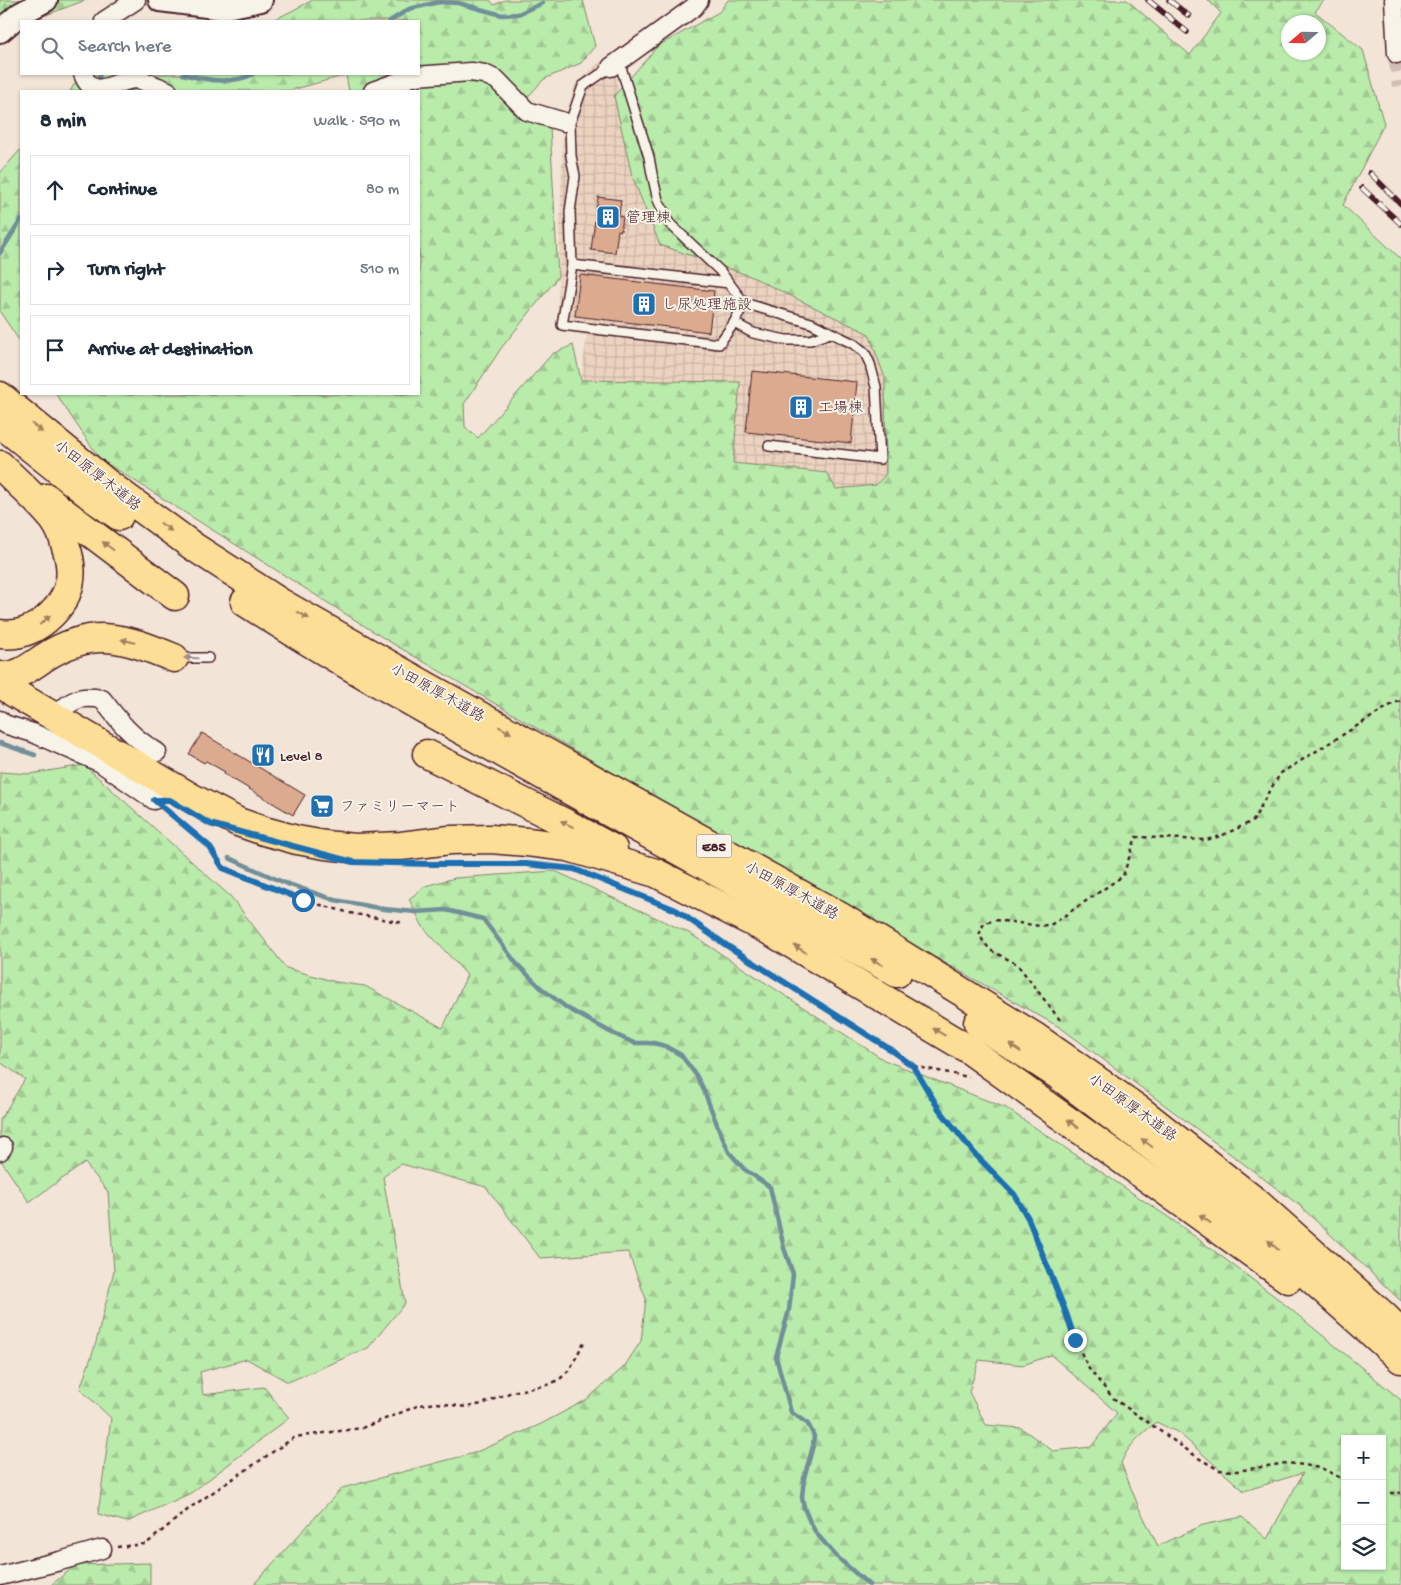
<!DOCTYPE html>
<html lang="en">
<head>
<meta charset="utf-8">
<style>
	:root { --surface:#fff; --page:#f2f2f3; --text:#1f2937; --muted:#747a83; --line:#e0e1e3 }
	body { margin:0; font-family:"Gochi Hand","Klee One",sans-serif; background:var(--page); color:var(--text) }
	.controls { position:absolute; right:15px; bottom:15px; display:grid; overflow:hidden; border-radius:0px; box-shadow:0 1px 4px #0004 }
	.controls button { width:45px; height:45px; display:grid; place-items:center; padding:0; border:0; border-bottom:1px solid var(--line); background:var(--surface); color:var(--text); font:25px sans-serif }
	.compass { position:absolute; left:1281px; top:15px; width:45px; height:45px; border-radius:50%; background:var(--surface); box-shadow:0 1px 4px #0004; rotate:250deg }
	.stop { position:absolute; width:15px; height:15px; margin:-11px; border:4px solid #1f6fb2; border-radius:50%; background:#fff }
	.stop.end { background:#1f6fb2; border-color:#fff; box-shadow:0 1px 5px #0008 }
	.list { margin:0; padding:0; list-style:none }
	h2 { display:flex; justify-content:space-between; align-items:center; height:65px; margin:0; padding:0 20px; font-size:21px }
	h2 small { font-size:16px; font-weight:400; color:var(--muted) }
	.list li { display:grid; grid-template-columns:32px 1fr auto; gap:15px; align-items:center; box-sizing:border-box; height:70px; margin:0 10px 10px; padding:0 10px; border:1px solid var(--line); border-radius:0px }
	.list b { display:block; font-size:19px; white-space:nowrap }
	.list em { font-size:16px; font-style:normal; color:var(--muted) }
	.icon { flex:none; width:28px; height:28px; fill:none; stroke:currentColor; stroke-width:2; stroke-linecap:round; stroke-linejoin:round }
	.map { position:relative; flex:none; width:1401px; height:1585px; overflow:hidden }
	.search { position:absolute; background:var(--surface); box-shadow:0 1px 4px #0004; left:20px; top:20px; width:400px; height:55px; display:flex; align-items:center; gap:12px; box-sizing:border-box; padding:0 18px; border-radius:0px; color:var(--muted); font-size:19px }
	.panel { position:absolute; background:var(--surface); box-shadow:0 1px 4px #0004; left:20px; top:90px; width:400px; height:305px; border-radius:0px }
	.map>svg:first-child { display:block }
</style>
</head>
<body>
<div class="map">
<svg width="1401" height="1585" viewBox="0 0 1401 1585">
	<defs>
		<pattern id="industrial-grid" width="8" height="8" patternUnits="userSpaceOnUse" patternTransform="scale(1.25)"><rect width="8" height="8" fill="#ebd3c0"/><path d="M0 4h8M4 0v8" fill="none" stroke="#cbb5a5"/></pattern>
		<pattern id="forest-firs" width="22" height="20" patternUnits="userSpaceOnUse" patternTransform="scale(1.25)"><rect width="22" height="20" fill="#b9ebab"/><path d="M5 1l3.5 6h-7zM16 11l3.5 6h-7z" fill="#a1c993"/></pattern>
	</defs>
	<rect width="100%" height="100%" fill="#f2e4d6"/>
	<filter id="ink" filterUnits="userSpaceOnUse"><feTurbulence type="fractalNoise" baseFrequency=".02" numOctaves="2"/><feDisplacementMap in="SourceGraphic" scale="10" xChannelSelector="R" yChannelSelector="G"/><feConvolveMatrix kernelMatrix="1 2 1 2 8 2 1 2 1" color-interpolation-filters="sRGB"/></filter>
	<g filter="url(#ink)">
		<!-- industrial -->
		<polygon fill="url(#industrial-grid)" points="605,58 616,74 618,87 663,118 869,334 885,378 886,474 876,485 836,489 826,473 733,463 740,383 581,380 587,335 562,332 557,324 563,124 576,83"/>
		<!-- forest -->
		<g fill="url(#forest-firs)" stroke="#82856b" fill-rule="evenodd">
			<polygon points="0,0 86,0 30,21 21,21 0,33"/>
			<path d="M313,0h177l4,5 11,-5h78l12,46 -14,17 -37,16 -31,34 37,13 8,151 -56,70 -38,57 1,23 13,11 74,-84 21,-9 8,35 159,2 -7,81 94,10 9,16 40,-4 10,-11 -1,-96 -16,-44 -119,-58 -90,-31 -28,-69 -18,-80 44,-50 61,-34 9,-12h399l63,55 31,-42 -13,-13h116l-9,12 48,38 21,74 -41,81 58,54v1042l-102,-96 -238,-177 -303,-170 -368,-216 -290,-183 -44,-65h363v-303h-70l-3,-16 -58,16h-218l11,-17h338v-53h-147zM1288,22h30v30h-30z"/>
			<polygon points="21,149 21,343 0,312 0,173"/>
			<path d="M84,765l147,132 55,71 50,14 29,4 78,42 24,-53 -44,-48 -14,-28 16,-13 30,-8 100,-7 134,62 195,127 122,48 168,113 103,77 124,102v185h-1148l89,-97 132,-35 65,-28 47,-25 38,-33 17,-26 5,-42 -18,-47 -88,6 -54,-71 -85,-23 -18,13 22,126 -37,45 -80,34 -41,-23 -47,13 3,23 61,-8 25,31 -98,75 -64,29 -29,-8 13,-96 -31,-29 15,-43 19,-75 -6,-79 -23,-29 -56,39 -29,-43v-39l25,-41 -25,-17v-290l30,2zM1051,1355l66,58 -26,34 -38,4 -32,-23 -35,-3 -17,-33 10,-32 44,5zM1156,1422l23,11 65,58 59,-18 -36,66 -25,-22 -39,8 -45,21 -19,-38 -18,-45c7,-18 21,-29 35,-41zM1345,1439h37v127h-37z"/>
			<polygon points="150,1563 150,1585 51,1585 76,1565"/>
		</g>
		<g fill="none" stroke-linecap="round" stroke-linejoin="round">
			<!-- stream -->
			<g stroke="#708f99" stroke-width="4.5">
				<polyline points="390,21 409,9 439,2 458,3 502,15 518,14 543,3"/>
				<path d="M183,74c21,6 49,11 70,0"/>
				<polyline points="97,83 100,74"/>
				<polyline points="0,253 21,220"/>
				<polyline points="0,743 35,755"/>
				<polyline points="229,858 285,883 335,900 384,909 416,912 446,910 483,919 516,963 541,988 567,1008 612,1033 634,1043 654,1043 665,1046 681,1055 696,1075 703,1088 718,1127 729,1152 744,1169 770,1187 784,1248 793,1274 789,1310 776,1357 791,1412 808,1424 814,1436 813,1446 804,1478 802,1497 804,1508 810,1522 816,1533 836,1556 869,1585"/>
			</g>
		</g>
		<!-- building -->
		<g fill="#dcaa8e" stroke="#4a1f2b">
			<polygon points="598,197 621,200 619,216 623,217 621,231 618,230 615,253 591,250"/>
			<polygon points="580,275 714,291 709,332 575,316"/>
			<polygon points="752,371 857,382 851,443 746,432"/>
			<polygon points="202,733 305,795 293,815 224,774 225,772 206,761 204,763 189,754"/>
		</g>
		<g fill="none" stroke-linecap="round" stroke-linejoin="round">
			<!-- minor-tunnel -->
			<polyline stroke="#d0bdb4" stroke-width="18" stroke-dasharray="18 9" stroke-linecap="butt" points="1397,54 1401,86"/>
			<!-- service casing -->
			<g stroke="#4a1f2b" stroke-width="12">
				<g id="service">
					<polyline points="619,61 649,157 652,174 658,200 669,223 720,271 744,303 811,323 854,344 865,353 870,364 876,387 880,459 769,446"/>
					<polyline points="611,67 583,86 570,123 571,156 575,176 570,212 572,265 562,325 719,344 734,323"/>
					<polyline points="572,265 729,283"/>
					<polyline points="744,303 734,323 753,333 786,340 810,340 830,333"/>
					<polyline points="176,658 208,658"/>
				</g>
			</g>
			<!-- minor casing -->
			<g stroke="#4a1f2b" stroke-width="21">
				<g id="minor">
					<polyline points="1394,0 1397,54"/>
					<polyline points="104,21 136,0"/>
					<polyline points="611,67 694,7 699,0"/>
					<path d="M83,74c10,28 32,7 51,5 8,0 26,9 34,12"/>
					<polyline points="373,91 415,76 471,72 484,74 497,80 527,111 564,122"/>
					<path d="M62,709c15,-12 22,-13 40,-10 17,22 30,39 55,53"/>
					<polyline points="0,720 4,724 33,733 101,763 154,800"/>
					<polyline points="0,1151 3,1147"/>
					<polyline points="0,1576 60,1561 102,1549"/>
				</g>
			</g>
			<!-- tertiary casing -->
			<g stroke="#4a1f2b" stroke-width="26">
				<g id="tertiary">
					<polyline points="160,0 222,8 261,0"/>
					<polyline points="0,31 20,14 46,0"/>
				</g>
			</g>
			<!-- trunk casing -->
			<g stroke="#4a1f2b" stroke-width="31">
				<g id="trunk">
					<polyline points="0,396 108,484 194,547 281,603 421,683 839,916 1035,1037 1142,1112 1256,1202 1384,1316 1401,1333"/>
					<polyline points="0,423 96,500 119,516"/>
					<path d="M0,465c18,18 38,35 54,55 5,7 9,16 11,24 10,27 7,50 -13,70 -14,14 -32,23 -52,20"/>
					<polyline points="47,498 62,511 175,596"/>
					<path d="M245,602c79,51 160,97 242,142 136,77 274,151 410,229"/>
					<path d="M0,676c18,2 31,-10 45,-19 49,-31 80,-19 129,1"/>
					<polyline points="0,682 14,693 194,799 238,822 264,831 297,840 325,845 355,848 401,846 450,840 491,839 527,842 568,847 656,873 770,931 968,1049 1288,1279"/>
					<polyline points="427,754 569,825 613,849"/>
					<polyline points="978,1023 1058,1075 1175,1164 1265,1237 1401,1359"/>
				</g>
			</g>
			<!-- path -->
			<g stroke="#4a1f2b" stroke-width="2.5" stroke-dasharray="4 4" stroke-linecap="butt">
				<polyline points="167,810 209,846 223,868 303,900 350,913 404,923"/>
				<polyline points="439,864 516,864"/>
				<polyline points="606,882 676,910 726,945 888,1048 913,1066 969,1077"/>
				<polyline points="1060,1020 1017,964 990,950 979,935 984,923 996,920 1041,926 1052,924 1123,876 1136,837 1206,840 1221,836 1253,821 1268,793 1281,773 1394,703 1401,701"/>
				<polyline points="913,1066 939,1109 974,1153 1014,1195 1028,1219 1066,1313 1075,1340 1089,1369 1113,1398 1200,1459 1219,1470 1237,1471 1286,1463 1305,1465 1323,1469 1345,1480"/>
				<polyline points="1382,1493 1401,1493"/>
				<polyline points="117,1547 146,1544 191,1507 295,1437 362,1428 420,1405 437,1403 467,1407 482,1404 512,1392 551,1384 561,1378 570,1369 585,1340"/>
			</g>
			<!-- service -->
			<use href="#service" stroke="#f7f3e8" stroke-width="9"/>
			<!-- minor -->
			<use href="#minor" stroke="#f7f3e8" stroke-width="18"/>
			<!-- tertiary -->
			<use href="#tertiary" stroke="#f7f3e8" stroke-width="22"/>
			<!-- trunk -->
			<use href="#trunk" stroke="#fdde96" stroke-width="28"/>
			<!-- rail casing -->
			<g stroke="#4a1f2b" stroke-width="5.5">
				<g id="rail">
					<polyline points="1148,0 1187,32"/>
					<polyline points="1169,0 1189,16"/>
					<polyline points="1370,173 1401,204"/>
					<polyline points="1362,188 1401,224"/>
				</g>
			</g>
			<!-- rail -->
			<use href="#rail" stroke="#f7f3e8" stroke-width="4" stroke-dasharray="11" stroke-linecap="butt"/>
		</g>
		<!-- one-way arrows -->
		<defs><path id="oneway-solid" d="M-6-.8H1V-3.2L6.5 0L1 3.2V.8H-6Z" transform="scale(1.25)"/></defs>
		<g fill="#a47e60">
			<use href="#oneway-solid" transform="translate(37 428) rotate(39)"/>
			<use href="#oneway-solid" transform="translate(166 527) rotate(36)"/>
			<use href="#oneway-solid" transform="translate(108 546) rotate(-143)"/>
			<use href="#oneway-solid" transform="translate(303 615) rotate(30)"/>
			<use href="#oneway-solid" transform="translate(45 620) rotate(-41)"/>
			<use href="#oneway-solid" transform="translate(128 641) rotate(-167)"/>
			<use href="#oneway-solid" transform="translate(505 730) rotate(29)"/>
			<use href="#oneway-solid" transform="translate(567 824) rotate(-153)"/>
			<use href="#oneway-solid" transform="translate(800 949) rotate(-149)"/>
			<use href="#oneway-solid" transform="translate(877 962) rotate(-150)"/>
			<use href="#oneway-solid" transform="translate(939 1032) rotate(-149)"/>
			<use href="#oneway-solid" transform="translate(1015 1048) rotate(-147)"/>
			<use href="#oneway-solid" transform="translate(1073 1124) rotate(-145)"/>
			<use href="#oneway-solid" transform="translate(1147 1143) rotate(-143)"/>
			<use href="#oneway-solid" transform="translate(1205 1219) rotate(-144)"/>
			<use href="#oneway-solid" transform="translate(1273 1245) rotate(-138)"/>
		</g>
		<use fill="#a0898a" href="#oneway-solid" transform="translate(191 658) rotate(-179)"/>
	</g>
	<g fill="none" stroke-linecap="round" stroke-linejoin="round" filter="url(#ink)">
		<!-- route -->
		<polyline stroke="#1f6fb2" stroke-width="6" points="303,900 223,868 209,846 154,800 170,800 210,824 353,862 430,864 526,864 574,869 676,910 726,945 888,1048 913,1066 939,1109 974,1153 1014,1194 1028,1218 1066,1313 1075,1340"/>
	</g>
	<!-- icons -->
	<defs>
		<g id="building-square" transform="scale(1.25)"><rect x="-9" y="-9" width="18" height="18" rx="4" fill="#1f6fb2" stroke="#f7f3e8"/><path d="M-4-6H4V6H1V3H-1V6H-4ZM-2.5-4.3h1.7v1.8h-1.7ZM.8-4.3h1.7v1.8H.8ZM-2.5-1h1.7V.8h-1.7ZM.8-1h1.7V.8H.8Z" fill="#fff"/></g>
		<g id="restaurant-square" transform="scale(1.25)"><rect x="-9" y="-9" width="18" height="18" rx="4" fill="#1f6fb2" stroke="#f7f3e8"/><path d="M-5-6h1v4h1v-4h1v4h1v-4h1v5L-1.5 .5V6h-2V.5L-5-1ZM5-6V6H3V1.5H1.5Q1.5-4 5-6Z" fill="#fff"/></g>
		<g id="supermarket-square" transform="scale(1.25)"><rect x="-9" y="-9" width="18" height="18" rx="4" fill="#1f6fb2" stroke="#f7f3e8"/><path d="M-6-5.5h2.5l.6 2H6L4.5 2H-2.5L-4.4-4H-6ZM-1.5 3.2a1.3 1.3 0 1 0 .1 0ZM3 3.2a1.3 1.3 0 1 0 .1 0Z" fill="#fff"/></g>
	</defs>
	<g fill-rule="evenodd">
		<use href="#building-square" x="608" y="217"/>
		<use href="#building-square" x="644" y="304"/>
		<use href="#building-square" x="801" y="407"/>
		<use href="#restaurant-square" x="263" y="755"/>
		<use href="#supermarket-square" x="322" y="806"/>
	</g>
	<g text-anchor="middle" stroke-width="4" stroke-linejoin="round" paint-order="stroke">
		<!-- shield labels -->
		<rect fill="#f7f3e8" stroke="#7e5f64" stroke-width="1" x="696.5" y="834.5" width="35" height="23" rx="4"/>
		<g font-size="14" font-weight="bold" fill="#4a1f2b">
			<text x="714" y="851">E85</text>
		</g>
		<!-- poi labels -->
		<g font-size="15" fill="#4a1f2b" stroke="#f7f3e8" text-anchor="start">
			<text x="626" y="222">管理棟</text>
			<text x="662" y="309">し尿処理施設</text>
			<text x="818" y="412">工場棟</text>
			<text x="280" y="760">Level 8</text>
			<text x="340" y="811">ファミリーマート</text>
		</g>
		<!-- street labels -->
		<g font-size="15" fill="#4a1f2b" stroke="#f7f3e8">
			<text transform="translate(98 475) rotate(38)" y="5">小田原厚木道路</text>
			<text transform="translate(438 692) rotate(29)" y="5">小田原厚木道路</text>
			<text transform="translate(792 890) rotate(29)" y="5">小田原厚木道路</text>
			<text transform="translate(1133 1107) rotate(36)" y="5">小田原厚木道路</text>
		</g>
	</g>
</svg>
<div class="controls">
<button>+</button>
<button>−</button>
<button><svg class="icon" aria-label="layers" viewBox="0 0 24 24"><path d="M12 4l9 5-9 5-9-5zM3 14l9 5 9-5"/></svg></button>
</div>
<svg class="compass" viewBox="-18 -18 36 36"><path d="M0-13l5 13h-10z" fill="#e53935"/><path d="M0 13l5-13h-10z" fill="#747a83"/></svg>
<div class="stop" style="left:303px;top:900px"></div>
<div class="stop end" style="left:1075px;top:1340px"></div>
<div class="search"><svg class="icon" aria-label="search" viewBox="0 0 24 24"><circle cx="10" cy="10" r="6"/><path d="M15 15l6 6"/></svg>Search here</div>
<section class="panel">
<h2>8 min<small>Walk · 590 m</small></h2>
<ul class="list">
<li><svg class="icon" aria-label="ahead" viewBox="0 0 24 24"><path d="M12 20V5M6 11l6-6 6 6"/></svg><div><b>Continue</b></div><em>80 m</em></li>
<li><svg class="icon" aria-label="right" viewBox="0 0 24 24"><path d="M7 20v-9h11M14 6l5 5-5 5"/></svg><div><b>Turn right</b></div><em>510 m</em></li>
<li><svg class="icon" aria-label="arrive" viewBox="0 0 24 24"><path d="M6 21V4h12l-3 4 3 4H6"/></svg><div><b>Arrive at destination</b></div></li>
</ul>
</section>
</div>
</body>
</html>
